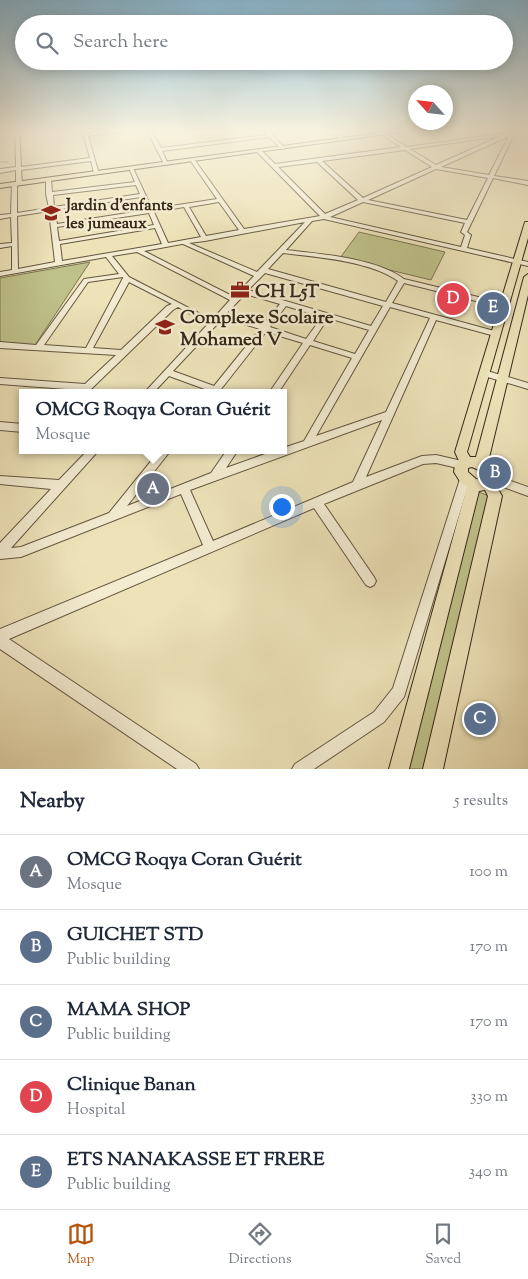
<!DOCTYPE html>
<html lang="en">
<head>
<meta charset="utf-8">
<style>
	:root { --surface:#fff; --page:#f6f6f7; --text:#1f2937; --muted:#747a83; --line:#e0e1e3; --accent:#b45309 }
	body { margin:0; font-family:"Sorts Mill Goudy",serif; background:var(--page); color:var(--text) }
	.compass { position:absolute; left:408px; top:85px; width:45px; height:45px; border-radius:50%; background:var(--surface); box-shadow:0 2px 12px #0003; rotate:297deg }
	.you { position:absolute; left:281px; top:506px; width:18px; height:18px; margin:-12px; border:4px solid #fff; border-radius:50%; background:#1a73e8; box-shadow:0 0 0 8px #1a73e833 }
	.badge { display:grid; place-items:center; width:32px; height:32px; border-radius:50%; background:var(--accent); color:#fff; font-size:16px; font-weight:700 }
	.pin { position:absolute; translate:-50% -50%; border:2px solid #fff; box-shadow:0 1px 5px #0006 }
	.popup { position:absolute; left:19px; top:389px; width:268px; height:65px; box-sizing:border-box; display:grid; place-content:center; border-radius:0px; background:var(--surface); filter:drop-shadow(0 1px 4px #0005); font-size:16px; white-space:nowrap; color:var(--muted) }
	.popup b { font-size:19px; color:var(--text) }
	.popup::after { content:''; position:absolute; left:50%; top:100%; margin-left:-10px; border:10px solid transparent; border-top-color:var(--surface) }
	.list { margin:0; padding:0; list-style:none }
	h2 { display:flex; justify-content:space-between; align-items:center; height:65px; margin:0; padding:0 20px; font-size:21px }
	h2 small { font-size:16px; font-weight:400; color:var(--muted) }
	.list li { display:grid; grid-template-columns:32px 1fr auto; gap:15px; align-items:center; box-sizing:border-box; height:75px; padding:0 20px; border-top:1px solid var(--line) }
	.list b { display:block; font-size:19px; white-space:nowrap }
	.list p { margin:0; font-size:16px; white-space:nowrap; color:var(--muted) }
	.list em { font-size:16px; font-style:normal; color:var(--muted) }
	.icon { flex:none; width:28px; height:28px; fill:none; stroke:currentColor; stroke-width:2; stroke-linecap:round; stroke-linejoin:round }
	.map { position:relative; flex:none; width:528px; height:769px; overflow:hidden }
	.search { position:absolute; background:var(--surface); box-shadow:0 2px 12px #0003; left:15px; right:15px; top:15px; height:55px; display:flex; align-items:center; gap:12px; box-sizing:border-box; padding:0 18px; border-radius:28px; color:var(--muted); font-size:19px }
	.sheet { height:440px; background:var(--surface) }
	nav { display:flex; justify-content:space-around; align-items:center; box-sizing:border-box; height:70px; border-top:1px solid var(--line); background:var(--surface); font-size:14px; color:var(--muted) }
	nav a { display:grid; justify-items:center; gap:2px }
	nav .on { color:var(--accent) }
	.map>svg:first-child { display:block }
</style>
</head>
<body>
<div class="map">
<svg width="528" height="769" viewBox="0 0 528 769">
	<rect width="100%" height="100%" fill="#ede2b8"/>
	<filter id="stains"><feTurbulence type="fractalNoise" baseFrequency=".004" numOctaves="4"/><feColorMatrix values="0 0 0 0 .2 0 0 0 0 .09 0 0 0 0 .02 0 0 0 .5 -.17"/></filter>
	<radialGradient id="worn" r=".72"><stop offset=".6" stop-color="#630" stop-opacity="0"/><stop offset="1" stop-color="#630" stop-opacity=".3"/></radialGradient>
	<!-- green -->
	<g fill="#bfc18a" stroke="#7a7451">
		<polygon points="359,232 445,252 431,280 340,258"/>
		<polygon points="90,262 35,345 0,342 0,278"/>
		<polygon points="476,491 492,497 428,769 404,769"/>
	</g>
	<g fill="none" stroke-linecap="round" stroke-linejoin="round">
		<!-- stream -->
		<polyline stroke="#718174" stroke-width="1" points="0,162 8,162"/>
		<!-- minor casing -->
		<g stroke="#645640" stroke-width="2">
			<g id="minor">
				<polygon points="15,130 19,130 21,167 90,158 82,130 86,130 87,133 135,130 88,136 99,174 94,173 91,161 21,170 22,183 19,185 16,183 16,170 0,173 0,169 16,167"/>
				<polygon points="147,130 151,130 161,148 267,135 264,132 266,131 299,130 271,134 284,147 284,149 282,149 269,137 162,151 168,164 166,165 164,164"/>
				<polygon points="329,130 334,130 345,139 341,140"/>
				<path d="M515,130h6l-7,4 -20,42 34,5v4l-35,-7 -26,54 4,3 -4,13 61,14v4l-204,-47 -12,2 -26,29c35,4 90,8 118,29l103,25 1,2 -4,2 -100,-25 -12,20 106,29 1,2 -4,2 -59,-16 -70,157 56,-21 14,-1 26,6 4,1 1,3 -1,3 -4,1 -26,-6 -13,1 -99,40 50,73 2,4 -2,4 -4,2 -4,-2 -52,-77 -305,131 187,125 3,5h-22l-177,-120v-20l203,-84 -22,-51 -160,63 -21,2v-16l51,-54 -51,-5v-8l59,4 29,-30h11l-88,98 10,-1 88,-34 51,-63h11l-44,56 84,-33 16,-23h11l-12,18 50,-18h7v-2l21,-7 48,-83 -42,-13 -32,48h-9l34,-50 -37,-11 -48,61h-9l1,-2 -41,-15 -16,17h-9l64,-69 -30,-17 -5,3 -86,83h-10l2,-3 -79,-6v-6l85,6 31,-29 -116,-7v-6l36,3 48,-66 35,-5 -13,-17 -106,19v-4l12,-2v-24l-12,2v-4l12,-1 -1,-26 -11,2v-4l11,-1 1,-31 5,1v29l32,-5 -3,-14v-15l5,1 1,12 83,-10 -6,-14 2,-1 2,1 19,41 65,-10 -27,-39 2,-1h2l50,70 76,-13 -63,-64v-2h4l14,14 126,-17 -19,-12 2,-2 23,14 95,-13 2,1zM501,136l-65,29 -26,-16zM509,136l-20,39 -48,-8zM405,150l27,17 -69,31 -41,-37zM317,162l41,38 -33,14 -47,-47zM436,169l52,9 -21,42 -99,-20zM136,185l4,9 -86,13 -1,-12zM141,197l6,13 -90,14 -2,-14zM219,202l20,28 -33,6 -17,-29zM363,202l102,21 -4,9 4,3 -4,12 -131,-30zM184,207l17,30 -33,6 -14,-31zM49,211l6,51 -37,7 -1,-53zM149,213l5,12 -95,16 -2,-14zM305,222l-48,50 -68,-29 16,-2zM155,228l7,16 -100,17 -2,-17zM182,244h1l71,32 -20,21 -90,-46zM137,252l93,48 -18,20 -83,-43 -17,-21zM283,253c33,4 88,8 115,28l-12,21 -118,-33zM265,273l118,33 -12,20 -123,-36zM123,277v1l-37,70 -42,-3 44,-63zM129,282l43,22 -5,2 -46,44 -28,-2zM245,294l35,10 -17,21 -37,-11zM286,306l36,11 -16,22 -36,-12zM390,307l40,11 -44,94 -70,24zM223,318l37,11 -46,57 -41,-15zM328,318l41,12 -14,24 -42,-13zM382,420l-29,62 -140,59 -23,-51z"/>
				<polygon points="484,370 528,383 528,389 481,375 480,373 481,371"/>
				<polygon points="0,422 23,424 23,432 0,430"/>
				<polygon points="491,474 528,487 528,496 487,481 486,478 487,475"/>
				<polygon points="465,475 469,476 470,479 404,697 384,722 314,769 292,769 295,764 374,712 393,688 460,479 461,476"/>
			</g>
		</g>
		<!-- major casing -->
		<g stroke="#362718" stroke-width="2">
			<g id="major">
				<polygon points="401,130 416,130 0,188 0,184"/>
				<path d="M525,222h3v16l-61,214 3,5h6l48,-180 4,-3v21l-40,167 5,2 5,10 -3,10 7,12 -59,273h-20l65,-273 -3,-6 -6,1 -70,278h-20l78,-282 -6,-4 -7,-11 1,-7 4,-4 -4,-9zM472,467l11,5v8l-7,-1 -8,-7v-4z"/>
			</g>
		</g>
		<!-- minor -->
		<use href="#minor" fill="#f3ecd1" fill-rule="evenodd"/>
		<!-- major -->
		<use href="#major" fill="#ede2b8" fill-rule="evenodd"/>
	</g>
	<!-- sky -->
	<linearGradient id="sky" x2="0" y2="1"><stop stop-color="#88b8d2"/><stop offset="0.55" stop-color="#f7f2df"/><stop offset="1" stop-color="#f7f2df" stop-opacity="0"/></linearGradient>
	<rect width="528" height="238" fill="url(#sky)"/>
	<!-- icons -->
	<defs>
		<g id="school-bare" transform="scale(1.5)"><path d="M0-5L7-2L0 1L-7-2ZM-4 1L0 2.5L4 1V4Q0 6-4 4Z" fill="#8f2418" stroke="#f3ecd1" stroke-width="2.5" paint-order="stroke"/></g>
		<g id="office-bare" transform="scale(1.5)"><path d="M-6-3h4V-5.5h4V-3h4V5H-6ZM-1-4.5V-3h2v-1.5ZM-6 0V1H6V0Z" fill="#8f2418" stroke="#f3ecd1" stroke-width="2.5" paint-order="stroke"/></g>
	</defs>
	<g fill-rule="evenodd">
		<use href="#school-bare" x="51" y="213"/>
		<use href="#office-bare" x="240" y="290"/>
		<use href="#school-bare" x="165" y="327"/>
	</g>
	<g text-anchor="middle" stroke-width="5" stroke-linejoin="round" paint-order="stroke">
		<!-- far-poi labels -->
		<g font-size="16" font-weight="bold" fill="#362718" stroke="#f3ecd1" text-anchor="start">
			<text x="66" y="210">Jardin d'enfants<tspan x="66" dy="18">les jumeaux</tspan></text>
		</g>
		<!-- poi labels -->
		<g font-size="19" font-weight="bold" fill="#362718" stroke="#f3ecd1" text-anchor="start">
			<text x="255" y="297">CH L5T</text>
			<text x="180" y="323">Complexe Scolaire<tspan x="180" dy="22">Mohamed V</tspan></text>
		</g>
	</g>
	<rect width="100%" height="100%" filter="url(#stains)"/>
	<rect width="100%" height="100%" fill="url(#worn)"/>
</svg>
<svg class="compass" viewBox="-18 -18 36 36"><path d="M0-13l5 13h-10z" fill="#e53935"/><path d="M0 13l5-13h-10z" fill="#747a83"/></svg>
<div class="you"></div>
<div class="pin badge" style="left:153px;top:489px;background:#6b7280">A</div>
<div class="popup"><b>OMCG Roqya Coran Guérit</b>Mosque</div>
<div class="pin badge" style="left:495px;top:473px;background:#5c6f8a">B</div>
<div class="pin badge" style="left:480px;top:719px;background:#5c6f8a">C</div>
<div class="pin badge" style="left:453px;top:299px;background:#e0444e">D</div>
<div class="pin badge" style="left:493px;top:308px;background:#5c6f8a">E</div>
<div class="search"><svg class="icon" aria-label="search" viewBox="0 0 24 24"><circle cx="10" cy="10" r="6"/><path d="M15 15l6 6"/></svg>Search here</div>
</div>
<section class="sheet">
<h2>Nearby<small>5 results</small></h2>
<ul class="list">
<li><span class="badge" style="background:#6b7280">A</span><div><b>OMCG Roqya Coran Guérit</b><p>Mosque</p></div><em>100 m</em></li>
<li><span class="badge" style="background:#5c6f8a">B</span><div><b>GUICHET STD</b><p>Public building</p></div><em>170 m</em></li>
<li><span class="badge" style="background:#5c6f8a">C</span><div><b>MAMA SHOP</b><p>Public building</p></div><em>170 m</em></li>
<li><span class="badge" style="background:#e0444e">D</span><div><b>Clinique Banan</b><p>Hospital</p></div><em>330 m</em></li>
<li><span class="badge" style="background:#5c6f8a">E</span><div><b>ETS NANAKASSE ET FRERE</b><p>Public building</p></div><em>340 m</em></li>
</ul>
</section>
<nav>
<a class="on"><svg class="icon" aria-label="map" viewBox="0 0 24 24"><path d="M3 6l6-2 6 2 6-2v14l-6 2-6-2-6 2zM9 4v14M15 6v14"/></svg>Map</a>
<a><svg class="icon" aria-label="directions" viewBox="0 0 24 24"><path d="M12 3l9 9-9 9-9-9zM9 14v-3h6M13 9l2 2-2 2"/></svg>Directions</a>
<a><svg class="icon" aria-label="saved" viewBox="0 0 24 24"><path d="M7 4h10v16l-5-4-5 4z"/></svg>Saved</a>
</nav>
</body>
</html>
